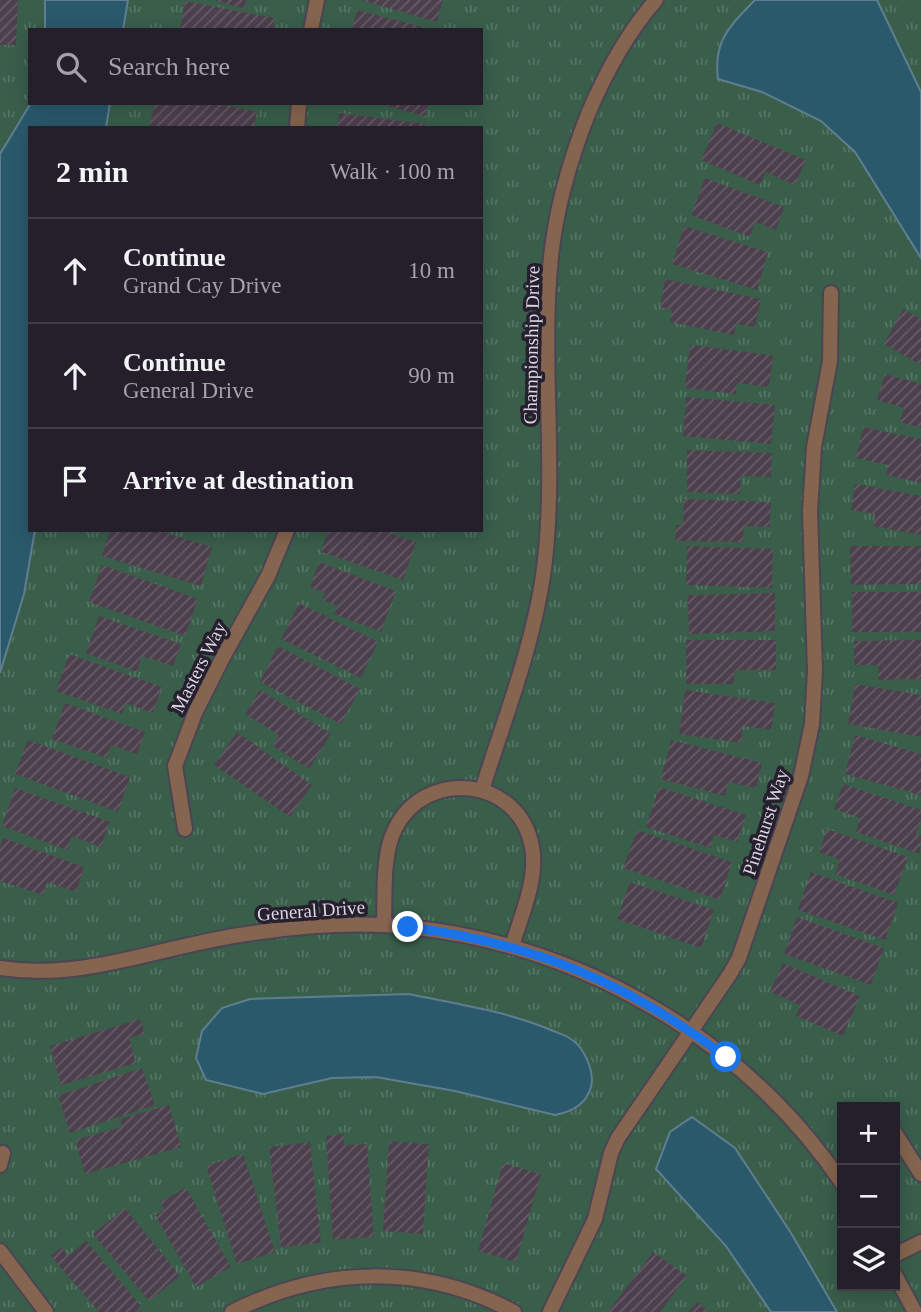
<!DOCTYPE html>
<html lang="en">
<head>
<meta charset="utf-8">
<style>
	:root { --surface:#241f2a; --page:#2c2732; --text:#f1f3f6; --muted:#a3a2a8; --line:#413d47 }
	body { margin:0; font-family:"Times New Roman",serif; background:var(--page); color:var(--text) }
	.controls { position:absolute; right:21px; bottom:21px; display:grid; overflow:hidden; border-radius:0px; box-shadow:0 4px 18px #0003 }
	.controls button { width:63px; height:63px; display:grid; place-items:center; padding:0; border:0; border-bottom:2px solid var(--line); background:var(--surface); color:var(--text); font:35px sans-serif }
	.stop { position:absolute; width:21px; height:21px; margin:-16px; border:5px solid #1a73e8; border-radius:50%; background:#fff }
	.stop.end { background:#1a73e8; border-color:#fff; box-shadow:0 2px 7px #0008 }
	.list { margin:0; padding:0; list-style:none }
	h2 { display:flex; justify-content:space-between; align-items:center; height:91px; margin:0; padding:0 28px; font-size:30px }
	h2 small { font-size:23px; font-weight:400; color:var(--muted) }
	.list li { display:grid; grid-template-columns:46px 1fr auto; gap:21px; align-items:center; box-sizing:border-box; height:105px; padding:0 28px; border-top:2px solid var(--line) }
	.list b { display:block; font-size:26px; white-space:nowrap }
	.list p { margin:0; font-size:23px; white-space:nowrap; color:var(--muted) }
	.list em { font-size:23px; font-style:normal; color:var(--muted) }
	.icon { flex:none; width:38px; height:38px; fill:none; stroke:currentColor; stroke-width:2; stroke-linecap:round; stroke-linejoin:round }
	.map { position:relative; flex:none; width:921px; height:1312px; overflow:hidden }
	.search { position:absolute; background:var(--surface); box-shadow:0 4px 18px #0003; left:28px; top:28px; width:455px; height:77px; display:flex; align-items:center; gap:18px; box-sizing:border-box; padding:0 24px; border-radius:0px; color:var(--muted); font-size:26px }
	.panel { position:absolute; background:var(--surface); box-shadow:0 4px 18px #0003; left:28px; top:126px; width:455px; height:406px; border-radius:0px }
	.map>svg:first-child { display:block }
</style>
</head>
<body>
<div class="map">
<svg width="921" height="1312" viewBox="0 0 921 1312">
	<defs>
		<pattern id="grass-tufts" width="24" height="20" patternUnits="userSpaceOnUse" patternTransform="scale(1.75)"><rect width="24" height="20" fill="#395f4b"/><path d="M3 7l-1-3M5 7V3M7 7l1-3M15 17l-1-3M17 17v-4M19 17l1-3" fill="none" stroke="#557565"/></pattern>
		<pattern id="building-hatch" width="6" height="6" patternUnits="userSpaceOnUse" patternTransform="scale(1.75)"><rect width="6" height="6" fill="#4d404d"/><path d="M-1 1l2-2M0 6l6-6M5 7l2-2" fill="none" stroke="#665b66"/></pattern>
	</defs>
	<rect width="100%" height="100%" fill="#302938"/>
	<!-- grass -->
	<path fill="url(#grass-tufts)" fill-rule="evenodd" d="M0,0h921v1312h-921zM30,30h451v73h-451zM30,128h451v402h-451zM842,1107h53v179h-53z"/>
	<!-- water -->
	<g fill="#2a596c" stroke="#5f7e8f" stroke-width="2">
		<polygon points="45,0 128,0 123,30 45,30"/>
		<path d="M755,0h122l44,92v166l-66,-106 -34,-31 -59,-29 -44,-13c-5,-39 12,-53 37,-79z"/>
		<polygon points="31,103 110,103 106,128 30,128 30,530 35,530 24,594 0,673 0,154"/>
		<path d="M409,994c47,10 97,17 142,36 6,3 15,5 20,9 13,8 24,33 20,48 -5,18 -20,25 -36,28l-100,-24 -79,-14 -44,1 -69,16 -57,-14 -10,-22 6,-27 20,-23 28,-9z"/>
		<polygon points="692,1117 735,1148 791,1233 837,1312 771,1312 726,1246 656,1169 670,1132"/>
	</g>
	<!-- building -->
	<g fill="url(#building-hatch)">
		<polygon points="0,0 18,0 16,45 0,45"/>
		<polygon points="214,0 246,0 244,9"/>
		<polygon points="361,0 443,0 437,22"/>
		<polygon points="185,1 275,18 273,30 180,30"/>
		<polygon points="357,10 430,29 430,30 352,30"/>
		<polygon points="155,103 216,103 257,112 254,128 149,128"/>
		<polygon points="376,103 428,103 425,116"/>
		<polygon points="339,113 425,124 425,128 337,128"/>
		<polygon points="717,123 806,160 795,185 766,172 760,185 701,160"/>
		<polygon points="705,178 784,207 776,230 755,222 750,237 691,215"/>
		<polygon points="684,226 768,252 757,290 672,264"/>
		<polygon points="665,279 761,299 755,327 736,324 734,335 670,322 672,310 660,307"/>
		<polygon points="903,309 921,319 921,365 884,344"/>
		<polygon points="690,345 773,355 769,387 737,383 736,394 685,388"/>
		<polygon points="885,374 921,384 921,428 900,422 904,408 877,400"/>
		<polygon points="686,397 775,405 771,444 683,436"/>
		<polygon points="863,427 921,439 921,483 886,475 888,465 856,458"/>
		<polygon points="687,450 772,453 771,477 741,476 740,494 687,492"/>
		<polygon points="855,484 921,496 921,535 873,526 875,514 851,510"/>
		<polygon points="684,499 771,502 770,527 744,526 743,542 675,541 676,525 683,525"/>
		<polygon points="110,530 157,530 212,547 201,586 102,556"/>
		<polygon points="328,530 382,530 416,542 403,580 321,552"/>
		<polygon points="687,546 773,549 772,588 686,585"/>
		<polygon points="850,546 921,546 921,584 851,585"/>
		<polygon points="319,562 396,591 381,632 334,614 338,606 322,600 325,593 310,587"/>
		<polygon points="102,565 198,599 185,636 89,602"/>
		<rect x="852" y="592" width="69" height="40"/>
		<polygon points="775,593 775,631 689,634 688,595"/>
		<polygon points="299,603 378,642 361,678 281,639"/>
		<polygon points="99,616 181,644 173,666 142,656 137,672 86,653"/>
		<polygon points="686,640 776,640 776,670 734,670 734,684 686,684"/>
		<polygon points="921,640 921,679 879,680 878,665 854,665 854,641"/>
		<polygon points="278,646 360,689 341,724 260,682"/>
		<polygon points="69,654 162,687 153,713 126,703 122,714 56,691"/>
		<polygon points="855,684 921,695 921,737 848,724"/>
		<polygon points="260,690 331,734 309,769 273,746 279,735 245,714"/>
		<polygon points="685,690 775,703 771,730 743,726 741,743 679,734"/>
		<polygon points="65,703 145,732 137,754 111,745 107,758 52,739"/>
		<polygon points="237,732 312,785 290,817 214,765"/>
		<polygon points="855,735 921,754 921,795 845,774"/>
		<polygon points="28,740 130,777 118,812 15,774"/>
		<polygon points="671,740 762,763 756,788 728,782 725,796 661,779"/>
		<polygon points="843,784 921,810 921,820 916,834 921,835 920,854 856,832 860,818 834,809"/>
		<polygon points="659,787 746,815 737,842 714,835 710,848 646,827"/>
		<polygon points="15,788 110,822 101,847 72,836 67,850 2,826"/>
		<polygon points="827,829 908,857 894,895 835,874 840,860 819,852"/>
		<polygon points="637,830 732,862 720,900 623,868"/>
		<polygon points="3,838 84,867 76,892 47,882 43,895 0,881 0,846"/>
		<polygon points="811,872 898,903 885,940 798,910"/>
		<polygon points="630,882 714,910 701,948 617,919"/>
		<polygon points="797,917 884,948 871,985 784,954"/>
		<polygon points="783,963 860,996 843,1036 796,1016 800,1005 770,992"/>
		<polygon points="140,1019 145,1034 129,1038 136,1063 61,1085 50,1046"/>
		<polygon points="142,1068 155,1105 70,1133 58,1096"/>
		<polygon points="169,1105 181,1147 85,1174 75,1140 122,1127 120,1119"/>
		<polygon points="344,1134 344,1145 367,1144 374,1237 333,1240 326,1136"/>
		<polygon points="389,1141 429,1144 423,1234 383,1231"/>
		<polygon points="310,1142 321,1243 281,1247 269,1147"/>
		<polygon points="243,1154 275,1252 237,1264 206,1166"/>
		<polygon points="503,1163 541,1174 516,1262 478,1251"/>
		<polygon points="186,1188 231,1267 196,1287 155,1215 164,1210 160,1202"/>
		<polygon points="125,1208 180,1276 149,1301 93,1234"/>
		<polygon points="86,1241 142,1307 136,1312 99,1312 51,1256 61,1247 68,1256"/>
		<polygon points="653,1252 687,1276 660,1312 608,1312"/>
		<polygon points="698,1302 708,1312 688,1312"/>
	</g>
	<g fill="none" stroke-linecap="round" stroke-linejoin="round">
		<!-- service casing -->
		<g stroke="#4b4553" stroke-width="18">
			<g id="service">
				<polyline points="895,1133 921,1174"/>
				<polyline points="895,1255 921,1242"/>
			</g>
		</g>
		<!-- minor casing -->
		<g stroke="#4b4553" stroke-width="18">
			<g id="minor">
				<polyline points="311,30 317,0"/>
				<polyline points="297,128 299,103"/>
				<path d="M482,790c22,-70 50,-141 61,-214 15,-106 -3,-213 8,-319 5,-49 19,-97 37,-143 17,-40 39,-81 68,-114"/>
				<polyline points="185,829 175,766 195,713 222,659 268,576 287,530"/>
				<path d="M384,925c1,-28 -2,-71 11,-96 30,-62 125,-52 137,18 6,32 -11,69 -20,99"/>
				<path d="M0,968c83,13 159,-21 240,-33 56,-9 113,-14 169,-8 173,18 335,112 433,256"/>
				<polyline points="0,1165 3,1153"/>
				<polyline points="0,1251 46,1312"/>
				<polyline points="895,1275 915,1312"/>
				<path d="M232,1312c91,-46 191,-49 282,0"/>
				<polyline points="550,1312 595,1219 611,1153 618,1138 730,974 739,958 801,776 812,724 815,671 810,511 814,447 830,361 831,293"/>
			</g>
		</g>
		<!-- service -->
		<use href="#service" stroke="#85654f" stroke-width="14"/>
		<!-- minor -->
		<use href="#minor" stroke="#85654f" stroke-width="14"/>
	</g>
	<g fill="none" stroke-linecap="round" stroke-linejoin="round">
		<!-- route -->
		<path stroke="#1a73e8" stroke-width="9" d="M408,927c125,16 218,55 318,130"/>
	</g>
	<g text-anchor="middle" stroke-width="7" stroke-linejoin="round" paint-order="stroke">
		<!-- street labels -->
		<g font-size="19" fill="#dbd6e0" stroke="#261f2e">
			<text transform="translate(531 345) rotate(-89)" y="7">Championship Drive</text>
			<text transform="translate(198 667) rotate(-63)" y="7">Masters Way</text>
			<text transform="translate(765 822) rotate(-72)" y="7">Pinehurst Way</text>
			<text transform="translate(311 910) rotate(-4)" y="7">General Drive</text>
		</g>
	</g>
</svg>
<div class="controls">
<button>+</button>
<button>−</button>
<button><svg class="icon" aria-label="layers" viewBox="0 0 24 24"><path d="M12 4l9 5-9 5-9-5zM3 14l9 5 9-5"/></svg></button>
</div>
<div class="stop" style="left:726px;top:1057px"></div>
<div class="stop end" style="left:408px;top:927px"></div>
<div class="search"><svg class="icon" aria-label="search" viewBox="0 0 24 24"><circle cx="10" cy="10" r="6"/><path d="M15 15l6 6"/></svg>Search here</div>
<section class="panel">
<h2>2 min<small>Walk · 100 m</small></h2>
<ul class="list">
<li><svg class="icon" aria-label="ahead" viewBox="0 0 24 24"><path d="M12 20V5M6 11l6-6 6 6"/></svg><div><b>Continue</b><p>Grand Cay Drive</p></div><em>10 m</em></li>
<li><svg class="icon" aria-label="ahead" viewBox="0 0 24 24"><path d="M12 20V5M6 11l6-6 6 6"/></svg><div><b>Continue</b><p>General Drive</p></div><em>90 m</em></li>
<li><svg class="icon" aria-label="arrive" viewBox="0 0 24 24"><path d="M6 21V4h12l-3 4 3 4H6"/></svg><div><b>Arrive at destination</b></div></li>
</ul>
</section>
</div>
</body>
</html>
